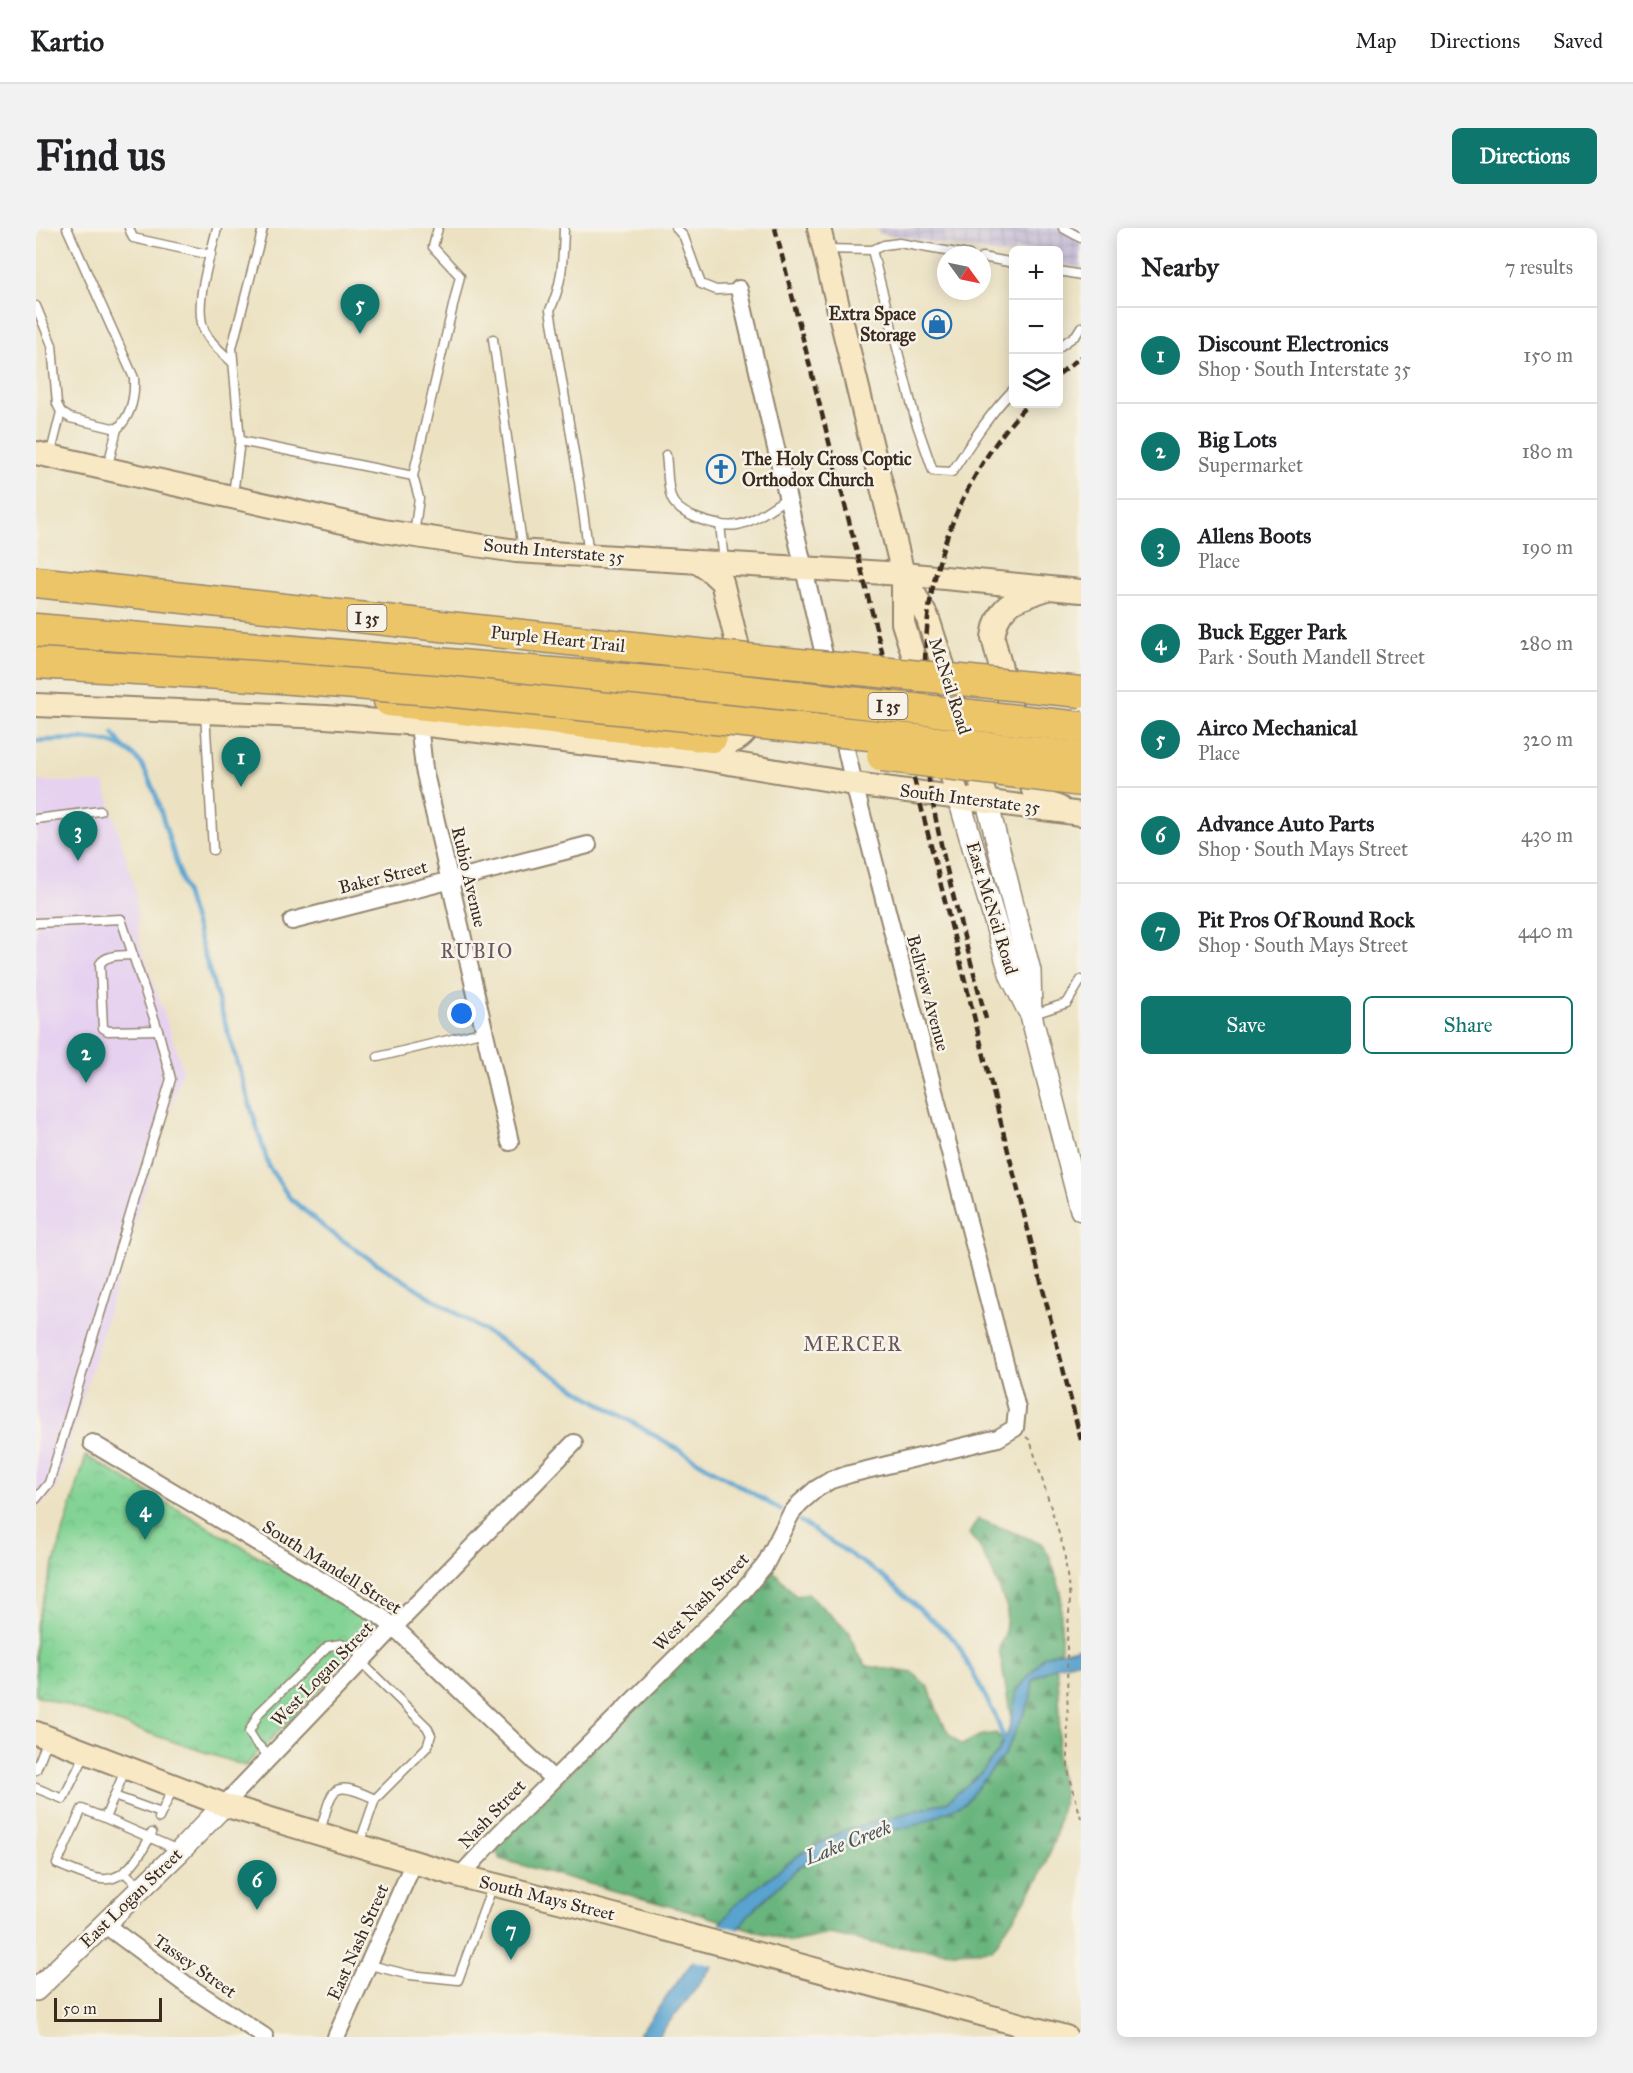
<!DOCTYPE html>
<html lang="en">
<head>
<meta charset="utf-8">
<style>
	:root { --surface:#fff; --page:#f2f2f2; --text:#202124; --muted:#757577; --line:#e0e0e0; --accent:#0f766e }
	body { margin:0; font-family:"IM FELL Great Primer",serif; background:var(--page); color:var(--text) }
	.controls { position:absolute; right:18px; top:18px; display:grid; overflow:hidden; border-radius:9px; box-shadow:0 3px 15px #0003 }
	.controls button { width:54px; height:54px; display:grid; place-items:center; padding:0; border:0; border-bottom:2px solid var(--line); background:var(--surface); color:var(--text); font:30px sans-serif }
	.compass { position:absolute; left:901px; top:18px; width:54px; height:54px; border-radius:50%; background:var(--surface); box-shadow:0 3px 15px #0003; rotate:123deg }
	.scale { position:absolute; left:18px; bottom:15px; width:108px; box-sizing:border-box; padding-left:6px; border:3px solid #3b2a1e; border-top:0; font-size:16px; line-height:21px; white-space:nowrap; color:#3b2a1e; -webkit-text-stroke:4px #f7f3e8; paint-order:stroke }
	.you { position:absolute; left:426px; top:786px; width:21px; height:21px; margin:-15px; border:4px solid #fff; border-radius:50%; background:#1a73e8; box-shadow:0 0 0 9px #1a73e833 }
	.badge { display:grid; place-items:center; width:39px; height:39px; border-radius:50%; background:var(--accent); color:#fff; font-size:20px; font-weight:700 }
	.pin { position:absolute; translate:-50% -50px; filter:drop-shadow(0 2px 3px #0008) }
	.pin::after { content:''; position:absolute; top:32px; width:21px; height:18px; background:inherit; clip-path:polygon(0 0,100% 0,50% 100%) }
	.list { margin:0; padding:0; list-style:none }
	h2 { display:flex; justify-content:space-between; align-items:center; height:78px; margin:0; padding:0 24px; font-size:26px }
	h2 small { font-size:20px; font-weight:400; color:var(--muted) }
	.list li { display:grid; grid-template-columns:39px 1fr auto; gap:18px; align-items:center; box-sizing:border-box; height:96px; padding:0 24px; border-top:2px solid var(--line) }
	.list b { display:block; font-size:22px; white-space:nowrap }
	.list p { margin:0; font-size:20px; white-space:nowrap; color:var(--muted) }
	.list em { font-size:20px; font-style:normal; color:var(--muted) }
	.actions { display:flex; gap:12px; padding:18px 24px }
	.actions a { flex:1; padding:14px 0; border:2px solid var(--accent); border-radius:9px; text-align:center; font-size:21px; color:var(--accent) }
	.actions .main { background:var(--accent); color:#fff }
	.icon { flex:none; width:33px; height:33px; fill:none; stroke:currentColor; stroke-width:2; stroke-linecap:round; stroke-linejoin:round }
	.map { position:relative; flex:none; width:1045px; height:1809px; overflow:hidden; border-radius:9px }
	header { display:flex; align-items:center; gap:36px; box-sizing:border-box; height:84px; padding:0 30px; background:var(--surface); border-bottom:2px solid var(--line) }
	header strong { font-size:28px }
	nav { display:flex; gap:33px; margin-inline-start:auto; font-size:21px }
	.intro { display:flex; align-items:center; justify-content:space-between; box-sizing:border-box; height:144px; padding:0 36px }
	h1 { margin:0; font-size:42px }
	.button { padding:15px 27px; border-radius:9px; background:var(--accent); color:#fff; font-size:21px; font-weight:700 }
	main { display:flex; gap:36px; padding:0 36px }
	aside { flex:1; background:var(--surface); border-radius:9px; box-shadow:0 3px 15px #0003 }
	.map>svg:first-child { display:block }
</style>
</head>
<body>
<header>
<strong>Kartio</strong>
<nav><a>Map</a><a>Directions</a><a>Saved</a></nav>
</header>
<div class="intro"><h1>Find us</h1><a class="button">Directions</a></div>
<main>
<div class="map">
<svg width="1045" height="1809" viewBox="0 0 1045 1809">
	<defs>
		<pattern id="industrial-grid" width="8" height="8" patternUnits="userSpaceOnUse" patternTransform="scale(1.5)"><rect width="8" height="8" fill="#c8bfd8"/><path d="M0 4h8M4 0v8" fill="none" stroke="#ada4b9"/></pattern>
		<pattern id="forest-firs" width="22" height="20" patternUnits="userSpaceOnUse" patternTransform="scale(1.5)"><rect width="22" height="20" fill="#69b57e"/><path d="M5 1l3.5 6h-7zM16 11l3.5 6h-7z" fill="#589367"/></pattern>
		<pattern id="park-crowns" width="20" height="18" patternUnits="userSpaceOnUse" patternTransform="scale(1.5)"><rect width="20" height="18" fill="#82d394"/><path d="M2 6a3 3 0 1 1 6 0M12 15a3 3 0 1 1 6 0" fill="none" stroke="#71b57f"/></pattern>
	</defs>
	<rect width="100%" height="100%" fill="#f7f3e8"/>
	<filter id="ink" filterUnits="userSpaceOnUse"><feTurbulence type="fractalNoise" baseFrequency=".0167" numOctaves="2"/><feDisplacementMap in="SourceGraphic" scale="12" xChannelSelector="R" yChannelSelector="G"/><feConvolveMatrix kernelMatrix="1 2 1 2 8 2 1 2 1" color-interpolation-filters="sRGB"/></filter>
	<filter id="wash" filterUnits="userSpaceOnUse"><feTurbulence type="fractalNoise" baseFrequency=".008" numOctaves="4" result="noise"/><feDisplacementMap in="SourceGraphic" scale="24" xChannelSelector="R" yChannelSelector="G"/><feGaussianBlur stdDeviation="1.35" result="paint"/><feColorMatrix in="noise" values="0 0 0 0 0 0 0 0 0 0 0 0 0 0 0 0 0 1.4 0 .05"/><feComposite in="paint" operator="in"/></filter>
	<g filter="url(#wash)">
		<rect width="100%" height="100%" fill="#ece2c2"/>
		<!-- built -->
		<polygon fill="#e6d2f0" points="0,553 68,555 99,662 103,713 147,841 105,973 20,1261 4,1278 0,1278"/>
		<!-- industrial -->
		<polygon fill="url(#industrial-grid)" points="841,0 1045,0 1045,40 1023,36 1023,22 978,22 977,28 842,5"/>
		<!-- forest -->
		<g fill="url(#forest-firs)" stroke="#52704e" stroke-width="1.5">
			<polygon points="942,1291 1005,1315 1014,1329 1025,1364 1025,1423 1008,1428 981,1463 975,1490 963,1420 969,1407 971,1380 957,1345 943,1318 933,1306"/>
			<polygon points="735,1340 760,1368 772,1366 814,1405 820,1424 831,1438 877,1445 893,1460 902,1485 913,1506 926,1517 943,1508 960,1505 967,1513 962,1524 945,1545 911,1574 807,1603 763,1627 706,1671 687,1693 464,1631 460,1622 468,1612"/>
			<polygon points="1020,1438 1022,1449 1024,1488 1021,1532 1028,1569 1018,1613 1003,1651 956,1722 918,1724 851,1718 794,1706 755,1714 704,1698 712,1687 764,1638 821,1611 864,1601 929,1575 968,1527 994,1473 997,1451"/>
		</g>
		<!-- park -->
		<polygon fill="url(#park-crowns)" stroke="#5e7e59" stroke-width="1.5" points="50,1228 344,1399 209,1538 0,1467 0,1396"/>
		<!-- water -->
		<polygon fill="#58a3d0" stroke="#4a6677" stroke-width="1.5" points="1045,1419 1045,1432 1020,1438 997,1451 994,1473 968,1527 929,1575 884,1596 821,1611 764,1638 712,1687 656,1766 621,1809 601,1809 697,1679 706,1671 763,1627 807,1603 911,1574 945,1545 962,1524 973,1501 981,1463 1008,1428"/>
		<!-- pier -->
		<polygon fill="#ece2c2" points="681,1696 705,1702 678,1738 655,1732"/>
		<g fill="none" stroke-linecap="round" stroke-linejoin="round">
			<!-- stream -->
			<g stroke="#58a3d0" stroke-width="4.5">
				<polyline points="77,505 88,520"/>
				<path d="M0,513c34,-1 78,-10 103,20 8,10 12,24 17,35l113,371 20,30 36,31 39,27 222,140 195,115"/>
				<polyline points="764,1293 845,1347 920,1413 960,1489 970,1517"/>
			</g>
		</g>
	</g>
	<g filter="url(#ink)">
		<g fill="none" stroke-linecap="round" stroke-linejoin="round">
			<!-- service casing -->
			<g stroke="#948670" stroke-width="11">
				<g id="service">
					<polyline points="93,0 97,10 175,27"/>
					<path d="M181,0c-6,28 -25,78 -12,104 6,12 19,22 28,31"/>
					<path d="M528,0c-1,29 -1,55 -14,82l29,172 10,73"/>
					<polyline points="640,0 648,9 665,56 680,62 703,61"/>
					<polyline points="1027,0 1045,10"/>
					<polyline points="789,21 836,22 848,17 863,15 933,27"/>
					<path d="M836,22l44,172 17,49 19,1c19,-29 37,-58 62,-83"/>
					<polyline points="946,29 978,35"/>
					<polyline points="1023,43 1045,47"/>
					<path d="M0,78l16,39 5,59 4,8 9,6 47,11c14,-13 18,-33 17,-51l-67,-150"/>
					<polyline points="457,111 487,322"/>
					<polyline points="1023,119 1040,107 1045,99"/>
					<polyline points="204,213 377,248"/>
					<path d="M630,227c2,13 1,29 5,42 6,19 48,31 66,28 17,-3 35,-18 50,-27"/>
					<polyline points="14,228 25,184"/>
					<polyline points="71,241 81,201"/>
					<polyline points="197,267 204,213 196,120 227,0"/>
					<polyline points="684,296 688,334"/>
					<polyline points="378,307 383,270 377,248 424,48 397,19 402,0"/>
					<polyline points="169,485 177,622"/>
					<polyline points="0,591 64,583"/>
					<polyline points="0,695 85,691 122,802 135,851 13,1255 0,1271"/>
					<path d="M97,727c-11,1 -27,-1 -33,9l3,64 5,3 50,-1"/>
					<polyline points="995,787 1031,775 1045,752"/>
					<polyline points="342,829 449,803"/>
					<polyline points="234,1529 220,1515 213,1504 223,1485 292,1418 305,1416 330,1428"/>
					<polyline points="90,1540 69,1590 142,1622"/>
					<polyline points="0,1542 12,1511"/>
					<polyline points="0,1560 27,1571 50,1525"/>
					<polyline points="78,1568 125,1585"/>
					<path d="M69,1590l-23,-9 -25,55c14,5 30,14 45,15 24,3 41,-28 50,-46"/>
					<polyline points="123,1590 138,1558"/>
					<path d="M284,1603c13,-41 9,-54 55,-32"/>
					<polyline points="323,1617 339,1571 391,1519 395,1507 391,1499 325,1434"/>
					<polyline points="88,1644 105,1660"/>
					<polyline points="334,1737 374,1747 422,1752 457,1657"/>
				</g>
			</g>
			<!-- minor casing -->
			<g stroke="#948670" stroke-width="20">
				<g id="minor">
					<polyline points="383,496 388,541 474,914"/>
					<polyline points="256,693 552,617"/>
					<polyline points="56,1215 344,1388 358,1399 517,1551"/>
					<polyline points="188,1577 358,1399 538,1215"/>
					<polyline points="424,1648 461,1608 708,1362 729,1337 755,1286 764,1275 780,1261 795,1252 814,1246 962,1210 979,1200 981,1181 818,556 703,61"/>
					<polyline points="68,1696 152,1758 229,1809"/>
					<polyline points="300,1809 378,1634"/>
				</g>
			</g>
			<!-- tertiary casing -->
			<g stroke="#948670" stroke-width="24">
				<g id="tertiary">
					<polyline points="923,571 975,748 992,782"/>
					<polyline points="951,574 994,743 995,787 1045,982"/>
					<polyline points="0,1762 144,1623 188,1577"/>
				</g>
			</g>
			<!-- secondary casing -->
			<g stroke="#948670" stroke-width="26">
				<g id="secondary">
					<polyline points="783,0 867,346 867,395 923,571"/>
					<polyline points="0,225 347,303 480,323 867,346 1045,363"/>
					<polyline points="868,347 892,391 951,574"/>
					<path d="M1008,362c-29,10 -47,14 -51,48l40,152 12,12 15,6"/>
					<polyline points="0,477 290,489 383,496 646,527 818,556 1045,586"/>
					<path d="M659,524c29,-7 51,-7 59,-39l-32,-131 -13,-12 -12,-8"/>
					<polyline points="0,1505 188,1577 424,1648 570,1685 1030,1809"/>
				</g>
			</g>
			<!-- motorway casing -->
			<g stroke="#948670" stroke-width="33">
				<g id="motorway">
					<polyline points="0,354 662,426"/>
					<polyline points="0,401 659,457"/>
					<polyline points="0,418 50,428"/>
					<polyline points="353,473 676,509"/>
				</g>
			</g>
			<!-- path -->
			<polyline stroke="#948670" stroke-width="2" stroke-dasharray="4.5 4.5" stroke-linecap="butt" points="990,1209 994,1212 1028,1322 1034,1372 1031,1414 1032,1542 1045,1590"/>
			<!-- service -->
			<use href="#service" stroke="#fff" stroke-width="8"/>
			<!-- minor -->
			<use href="#minor" stroke="#fff" stroke-width="16"/>
			<!-- tertiary -->
			<use href="#tertiary" stroke="#fff" stroke-width="21"/>
			<!-- secondary -->
			<use href="#secondary" stroke="#f8e8c3" stroke-width="22"/>
			<!-- motorway -->
			<use href="#motorway" stroke="#edc569" stroke-width="30"/>
			<!-- rail -->
			<g stroke="#3b2a1e" stroke-width="4.5" stroke-dasharray="9 4.5" stroke-linecap="butt">
				<polyline points="739,0 1045,1212"/>
				<polyline points="1023,146 1045,129"/>
				<path d="M950,791c-23,-89 -51,-178 -61,-270 -3,-30 -2,-60 0,-90 1,-17 2,-34 4,-50 11,-76 47,-150 99,-205"/>
			</g>
			<!-- motorway-bridge casing -->
			<g stroke="#948670" stroke-width="33" stroke-linecap="butt">
				<g id="motorway-bridge">
					<polyline points="662,426 1045,464"/>
					<polyline points="0,435 218,448 408,463 1045,529"/>
					<polyline points="659,457 1045,499"/>
					<polyline points="846,528 1045,553"/>
				</g>
			</g>
			<!-- motorway-bridge -->
			<use href="#motorway-bridge" stroke="#edc569" stroke-width="30"/>
		</g>
	</g>
	<!-- icons -->
	<defs>
		<g id="shop-ring" transform="scale(1.5)"><circle r="9.5" fill="#f7f3e8" stroke="#1f6fb2" stroke-width="1.5"/><path d="M-5-2.5h2.3a2.7 3.5 0 0 1 5.4 0H5L5.5 6h-11ZM-1.5-2.5h3a1.5 2.3 0 0 0-3 0Z" fill="#1f6fb2"/></g>
		<g id="church-ring" transform="scale(1.5)"><circle r="9.5" fill="#f7f3e8" stroke="#1f6fb2" stroke-width="1.5"/><path d="M-1.2-6h2.4v3.5h3.3v2.4h-3.3V6h-2.4V-.1h-3.3v-2.4h3.3Z" fill="#1f6fb2"/></g>
	</defs>
	<g fill-rule="evenodd">
		<use href="#shop-ring" x="901" y="96"/>
		<use href="#church-ring" x="685" y="241"/>
	</g>
	<g text-anchor="middle" stroke-width="5" stroke-linejoin="round" paint-order="stroke">
		<!-- shield labels -->
		<g fill="#f7f3e8" stroke="#73665b" stroke-width="1.5">
			<rect x="311.5" y="377" width="39" height="26" rx="4.5"/>
			<rect x="832.5" y="465" width="39" height="26" rx="4.5"/>
		</g>
		<g font-size="16" font-weight="bold" fill="#3b2a1e">
			<text x="331" y="396">I 35</text>
			<text x="852" y="484">I 35</text>
		</g>
		<!-- poi labels -->
		<g font-size="18" font-weight="bold" fill="#3b2a1e" stroke="#f7f3e8" text-anchor="end">
			<text x="880" y="92">Extra Space<tspan x="880" dy="21">Storage</tspan></text>
			<text x="706" y="237" text-anchor="start">The Holy Cross Coptic<tspan x="706" dy="21">Orthodox Church</tspan></text>
		</g>
		<!-- street labels -->
		<g font-size="18" fill="#3b2a1e" stroke="#f7f3e8">
			<text transform="translate(518 323) rotate(5)" y="6">South Interstate 35</text>
			<text transform="translate(522 411) rotate(6)" y="6">Purple Heart Trail</text>
			<text transform="translate(914 458) rotate(72)" y="6">McNeil Road</text>
			<text transform="translate(934 571) rotate(7)" y="6">South Interstate 35</text>
			<text transform="translate(347 649) rotate(-14)" y="6">Baker Street</text>
			<text transform="translate(433 649) rotate(77)" y="6">Rubio Avenue</text>
			<text transform="translate(956 680) rotate(73)" y="6">East McNeil Road</text>
			<text transform="translate(892 765) rotate(75)" y="6">Bellview Avenue</text>
			<text transform="translate(296 1339) rotate(32)" y="6">South Mandell Street</text>
			<text transform="translate(665 1374) rotate(-46)" y="6">West Nash Street</text>
			<text transform="translate(286 1446) rotate(-46)" y="6">West Logan Street</text>
			<text transform="translate(456 1586) rotate(-46)" y="6">Nash Street</text>
			<text transform="translate(95 1670) rotate(-44)" y="6">East Logan Street</text>
			<text transform="translate(511 1670) rotate(14)" y="6">South Mays Street</text>
			<text transform="translate(322 1714) rotate(-66)" y="6">East Nash Street</text>
			<text transform="translate(159 1738) rotate(35)" y="6">Tassey Street</text>
		</g>
		<!-- neighbourhood labels -->
		<g font-size="20" letter-spacing="1.5" fill="#6a565f" stroke="#f7f3e8">
			<text x="441" y="730">RUBIO</text>
			<text x="817" y="1123">MERCER</text>
		</g>
		<!-- water labels -->
		<g font-size="20" font-style="italic" fill="#45545c" stroke="#f7f3e8">
			<text transform="translate(812 1614) rotate(-21)" y="7">Lake Creek</text>
		</g>
	</g>
</svg>
<div class="controls">
<button>+</button>
<button>−</button>
<button><svg class="icon" aria-label="layers" viewBox="0 0 24 24"><path d="M12 4l9 5-9 5-9-5zM3 14l9 5 9-5"/></svg></button>
</div>
<svg class="compass" viewBox="-18 -18 36 36"><path d="M0-13l5 13h-10z" fill="#e53935"/><path d="M0 13l5-13h-10z" fill="#757577"/></svg>
<div class="scale">50 m</div>
<div class="you"></div>
<div class="pin badge" style="left:205px;top:559px">1</div>
<div class="pin badge" style="left:50px;top:855px">2</div>
<div class="pin badge" style="left:42px;top:633px">3</div>
<div class="pin badge" style="left:109px;top:1312px">4</div>
<div class="pin badge" style="left:324px;top:106px">5</div>
<div class="pin badge" style="left:221px;top:1682px">6</div>
<div class="pin badge" style="left:475px;top:1732px">7</div>
</div>
<aside>
<h2>Nearby<small>7 results</small></h2>
<ul class="list">
<li><span class="badge">1</span><div><b>Discount Electronics</b><p>Shop · South Interstate 35</p></div><em>150 m</em></li>
<li><span class="badge">2</span><div><b>Big Lots</b><p>Supermarket</p></div><em>180 m</em></li>
<li><span class="badge">3</span><div><b>Allens Boots</b><p>Place</p></div><em>190 m</em></li>
<li><span class="badge">4</span><div><b>Buck Egger Park</b><p>Park · South Mandell Street</p></div><em>280 m</em></li>
<li><span class="badge">5</span><div><b>Airco Mechanical</b><p>Place</p></div><em>320 m</em></li>
<li><span class="badge">6</span><div><b>Advance Auto Parts</b><p>Shop · South Mays Street</p></div><em>430 m</em></li>
<li><span class="badge">7</span><div><b>Pit Pros Of Round Rock</b><p>Shop · South Mays Street</p></div><em>440 m</em></li>
</ul>
<div class="actions"><a class="main">Save</a><a>Share</a></div>
</aside>
</main>
</body>
</html>
